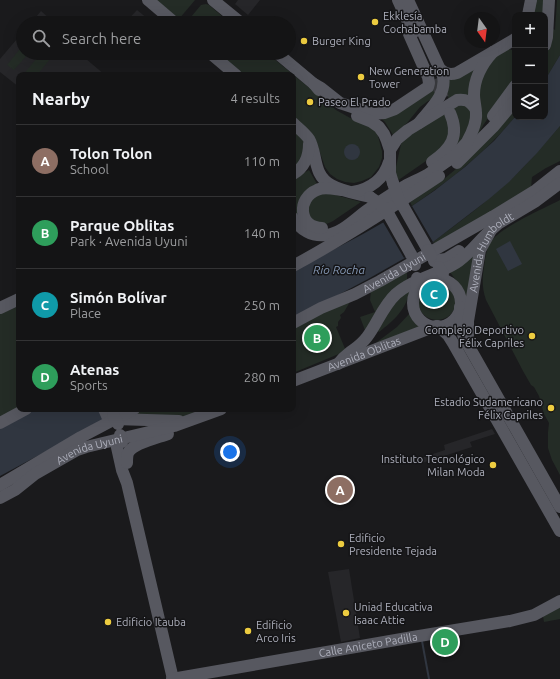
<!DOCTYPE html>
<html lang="en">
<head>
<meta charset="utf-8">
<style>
	:root { --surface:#141415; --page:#212122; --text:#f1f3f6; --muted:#9d9ea0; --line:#333334; --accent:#0f766e }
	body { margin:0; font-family:Ubuntu,sans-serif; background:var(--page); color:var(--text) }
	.controls { position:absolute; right:12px; top:12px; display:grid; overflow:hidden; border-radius:8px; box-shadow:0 4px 16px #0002 }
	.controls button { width:36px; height:36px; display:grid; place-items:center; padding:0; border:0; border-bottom:1px solid var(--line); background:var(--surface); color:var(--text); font:20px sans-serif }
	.compass { position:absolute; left:464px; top:12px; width:36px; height:36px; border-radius:50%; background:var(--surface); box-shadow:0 4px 16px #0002; rotate:166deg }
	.you { position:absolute; left:230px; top:452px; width:14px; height:14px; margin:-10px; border:3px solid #fff; border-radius:50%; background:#1a73e8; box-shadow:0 0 0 6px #1a73e833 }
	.badge { display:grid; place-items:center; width:26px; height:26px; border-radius:50%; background:var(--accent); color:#fff; font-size:13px; font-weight:700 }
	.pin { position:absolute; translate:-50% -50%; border:2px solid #fff; box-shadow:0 1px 4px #0006 }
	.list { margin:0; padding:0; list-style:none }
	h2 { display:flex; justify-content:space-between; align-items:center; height:52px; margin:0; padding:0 16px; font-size:17px }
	h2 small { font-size:13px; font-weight:400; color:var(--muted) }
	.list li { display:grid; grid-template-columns:26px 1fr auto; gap:12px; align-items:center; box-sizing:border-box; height:72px; padding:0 16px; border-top:1px solid var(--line) }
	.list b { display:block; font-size:15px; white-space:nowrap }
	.list p { margin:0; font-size:13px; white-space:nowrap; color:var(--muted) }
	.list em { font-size:13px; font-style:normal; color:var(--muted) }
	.icon { flex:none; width:22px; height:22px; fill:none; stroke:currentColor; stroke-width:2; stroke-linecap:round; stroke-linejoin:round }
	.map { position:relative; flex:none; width:560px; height:679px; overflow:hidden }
	.search { position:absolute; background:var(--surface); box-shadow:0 4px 16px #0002; left:16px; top:16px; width:280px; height:44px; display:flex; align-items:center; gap:10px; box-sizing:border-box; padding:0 14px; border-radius:22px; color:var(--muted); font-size:15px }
	.panel { position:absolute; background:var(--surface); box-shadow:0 4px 16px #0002; left:16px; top:72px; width:280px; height:340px; border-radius:8px }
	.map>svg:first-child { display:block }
</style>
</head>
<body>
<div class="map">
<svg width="560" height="679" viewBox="0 0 560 679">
	<rect width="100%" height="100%" fill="#1a1a1c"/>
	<!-- built -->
	<g fill="#262629">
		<polygon points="238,0 260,0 248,15 235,4"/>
		<polygon points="137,10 153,23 125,23"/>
		<polygon points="41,11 50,19 55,23 31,23"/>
		<polygon points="23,32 23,53 79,53 105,75 19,75 19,87 0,72 0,59"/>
		<polygon points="492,429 495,434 470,442 472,447 422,463 421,458 445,450 444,445"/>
		<polygon points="349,569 360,638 341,642 328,572"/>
	</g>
	<!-- green -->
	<g fill="#242c26">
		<polygon points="156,0 195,0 179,19"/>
		<polygon points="535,0 545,0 544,15 533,15"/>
		<polygon points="557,0 560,0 560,55 545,80 545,57 549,45 552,28 555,30"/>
		<polygon points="206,4 209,5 230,23 186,23 201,5"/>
		<polygon points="23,45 23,53 29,53 14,70 7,65"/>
		<polygon points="509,49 512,50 515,53 515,78 513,82 484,124 475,139 480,78 497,55"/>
		<polygon points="41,53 55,53 37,75 23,75"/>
		<polygon points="218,53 267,53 336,110 352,119 369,126 375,131 378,136 382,151 382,158 379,167 371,177 362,181 354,183 345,182 337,179 330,174 325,167 316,141 310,131 293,117 293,75 244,75"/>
		<polygon points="482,61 471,99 449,99 446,93 446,76"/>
		<polygon points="432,80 437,92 434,98 428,101 420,107 407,123 393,135 385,122 378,115"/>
		<polygon points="463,104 473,112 468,133 450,152 451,108"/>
		<path d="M515,107v10c-7,8 -13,16 -21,23 -24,25 -53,46 -82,66l-2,-4 34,-23 25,-21z"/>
		<polygon points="446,112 449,120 448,137 439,152 397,181 396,176 396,167 401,144 405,138"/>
		<path d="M560,126v35l-14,7 -14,9 -1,11 -96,57 -2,-3c25,-19 51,-38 75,-60 19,-17 35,-37 52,-56z"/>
		<path d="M293,129c3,3 8,6 10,9 7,13 -3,23 -10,33z"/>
		<polygon points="309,170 317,184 297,218 293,210 293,179"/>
		<path d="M320,193l12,1 29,8 -28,19c-9,5 -12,4 -22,0 -4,-17 -7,-17 9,-28z"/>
		<path d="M560,200v275l-8,-15 -4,-12v-16l1,-9 -5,-9 -5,-18 -5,-9 -3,-2 -8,-14 -37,-71c-4,-12 -4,-20 -2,-33 1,-8 2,-16 6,-24 8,-15 53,-34 70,-43z"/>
		<polygon points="479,247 467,310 465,296 463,289 449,271"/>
		<polygon points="407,270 407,282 366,333 360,317 375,312 370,300 371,290"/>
		<circle cx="437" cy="301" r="19"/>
		<path d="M410,290c-4,20 -16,30 -31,42l-2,-2 13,-24z"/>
		<polygon points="351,300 344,312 340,315 341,318 338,322 338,326 336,327 346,351 293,373 293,329 327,310"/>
		<polygon points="19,306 19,409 0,419 0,314"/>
		<polygon points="410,313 416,323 422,328 374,346 377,342 397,327"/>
		<polygon points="141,409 204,409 181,418 130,415"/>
		<polygon points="560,606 560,619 544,622 543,616"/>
	</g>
	<!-- water -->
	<g fill="#303640">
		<polygon points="560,55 560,126 537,153 509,182 489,199 433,242 368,279 293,319 293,271 363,234 412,206 434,191 465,167 494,141 515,117 545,117 545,80"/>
		<circle cx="352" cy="152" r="8"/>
		<polygon points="510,241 522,264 508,271 496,249"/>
		<polygon points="36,409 125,409 0,476 0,428"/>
	</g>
	<!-- pier -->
	<polygon fill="#1a1a1c" points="412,206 433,242 404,258 383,222"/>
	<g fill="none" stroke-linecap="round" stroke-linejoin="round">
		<!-- stream -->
		<polyline stroke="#303640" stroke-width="2" points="422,641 429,679"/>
		<!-- major-tunnel -->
		<polyline stroke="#37383c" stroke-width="12" stroke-dasharray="12 6" stroke-linecap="butt" points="435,79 443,98"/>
		<!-- major -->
		<g stroke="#575860" stroke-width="12">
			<polyline points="148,0 175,23"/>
			<polyline points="213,0 241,23"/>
			<polyline points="398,0 413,33"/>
			<path d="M408,0l35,76c4,19 -13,33 -24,47"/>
			<polyline points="528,15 531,0"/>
			<polyline points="545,45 547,37 549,0"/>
			<polyline points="210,53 236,75"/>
			<polyline points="277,53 314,84 319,90"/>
			<path d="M440,69c6,5 10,6 17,4l58,-34"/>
			<polyline points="314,84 321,88 340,103 373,114 384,113 395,109 428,87 429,83 428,77 409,34 410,27"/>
			<polyline points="357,116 372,122 379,127 384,134 387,141 390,150 390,173 393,183"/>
			<polyline points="493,116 515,86"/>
			<path d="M293,123c5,5 12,10 16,16 9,16 3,35 22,46 10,6 27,9 39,12"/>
			<path d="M390,150l7,-11 11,-9 49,-30c10,-1 12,1 18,8"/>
			<path d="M432,162c19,-13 28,-26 18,-49"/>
			<polyline points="457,163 493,127 515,101"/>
			<path d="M293,174c11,-6 16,-18 16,-30"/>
			<path d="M353,192c17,-3 31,-13 36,-30"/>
			<polyline points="403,206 428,250"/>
			<polyline points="389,215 413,258"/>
			<path d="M293,218c7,12 19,19 33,17 18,-2 31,-19 46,-28 11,-7 22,-15 33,-21 7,-4 15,-7 22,-11 8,-5 16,-11 23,-16 6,-5 12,-11 17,-17 5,-9 10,-19 9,-29 0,-6 -2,-12 -2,-18 0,-17 8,-31 19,-43"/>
			<polyline points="487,222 492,217 536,190 560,171"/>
			<path d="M322,228c-24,-1 -25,-30 -5,-38 7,-4 17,-1 25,0"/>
			<polyline points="434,261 446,259 459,251"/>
			<path d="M293,266c50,-27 98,-58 146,-90"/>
			<circle cx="437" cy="303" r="24"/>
			<path d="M460,307c0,12 1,21 4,31l96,169"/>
			<polyline points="0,308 19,299"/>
			<path id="s1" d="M293,323l28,-15 34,-14 25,-13 112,-64"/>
			<polyline points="438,326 448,335 453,343 560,531"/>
			<path id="s2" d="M468,335v-14l12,-71 11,-20 8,-7 37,-22 24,-18"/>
			<path d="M338,364c3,-4 7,-8 11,-11 8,-6 12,-8 18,-16 10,-13 16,-31 29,-43 17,-15 41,-19 60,-31 14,-9 23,-23 35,-33"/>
			<path id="s3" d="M293,381l143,-55"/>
			<polyline points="104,409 108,418"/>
			<polyline points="115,419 179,421"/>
			<polyline points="0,423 26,409"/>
			<polyline points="116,443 122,470 127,483 173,679"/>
			<path d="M127,463c0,-3 0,-7 1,-10 5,-10 29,-15 40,-19"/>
			<polyline points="0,485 81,437 134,409"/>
			<path id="s4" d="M0,498l15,-8 20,-16 42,-24 9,-3 88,-21 47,-17"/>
			<path id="s5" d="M172,679l241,-42 97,-16 24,-6 26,-14"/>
		</g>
		<!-- major-bridge -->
		<g stroke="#575860" stroke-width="12">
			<polyline points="393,183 398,198 403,206"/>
			<path d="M370,197c8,5 14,10 19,18"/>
			<polyline points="428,250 431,256"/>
			<polyline points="413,258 415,265"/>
			<polyline points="439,267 443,274"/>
			<polyline points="416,287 417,278"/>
			<polyline points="113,415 118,424"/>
			<polyline points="120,435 122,442"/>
		</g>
	</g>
	<!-- markers -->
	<g fill="#edcc40" stroke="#151517" stroke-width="1.5">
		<circle cx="375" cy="22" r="4"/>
		<circle cx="304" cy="41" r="4"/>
		<circle cx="361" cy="77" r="4"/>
		<circle cx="310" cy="102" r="4"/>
		<circle cx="532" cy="336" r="4"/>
		<circle cx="551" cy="408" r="4"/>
		<circle cx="493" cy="465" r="4"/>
		<circle cx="341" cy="544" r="4"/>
		<circle cx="346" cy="613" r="4"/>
		<circle cx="108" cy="622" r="4"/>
		<circle cx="248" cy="631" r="4"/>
	</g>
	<g text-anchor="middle" stroke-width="3" stroke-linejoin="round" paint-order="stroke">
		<!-- poi labels -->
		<g font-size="11" fill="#adafbb" stroke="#151517" text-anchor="start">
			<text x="383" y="20">Ekklesía<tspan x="383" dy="13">Cochabamba</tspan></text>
			<text x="312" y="45">Burger King</text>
			<text x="369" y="75">New Generation<tspan x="369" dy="13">Tower</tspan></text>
			<text x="318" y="106">Paseo El Prado</text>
			<text x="524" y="334" text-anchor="end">Complejo Deportivo<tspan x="524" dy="13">Félix Capriles</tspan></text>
			<text x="543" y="406" text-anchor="end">Estadio Sudamericano<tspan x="543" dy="13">Félix Capriles</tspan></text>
			<text x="485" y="463" text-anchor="end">Instituto Tecnológico<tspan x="485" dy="13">Milan Moda</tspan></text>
			<text x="349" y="542">Edificio<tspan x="349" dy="13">Presidente Tejada</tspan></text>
			<text x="354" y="611">Uniad Educativa<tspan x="354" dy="13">Isaac Attie</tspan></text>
			<text x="116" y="626">Edificio Itauba</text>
			<text x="256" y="629">Edificio<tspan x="256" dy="13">Arco Iris</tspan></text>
		</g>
		<!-- street labels -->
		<g font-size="11" fill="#adafbb" stroke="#151517">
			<text dy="4" stroke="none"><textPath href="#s2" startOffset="89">Avenida Humboldt</textPath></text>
			<text dy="4" stroke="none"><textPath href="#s1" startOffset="113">Avenida Uyuni</textPath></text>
			<text dy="4" stroke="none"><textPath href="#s3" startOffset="76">Avenida Oblitas</textPath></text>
			<text dy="4" stroke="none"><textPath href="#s4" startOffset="103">Avenida Uyuni</textPath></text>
			<text dy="4" stroke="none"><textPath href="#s5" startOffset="199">Calle Aniceto Padilla</textPath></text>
		</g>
		<!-- water labels -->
		<g font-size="12" font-style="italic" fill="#8598b4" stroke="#151517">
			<text x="339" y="274">Río Rocha</text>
		</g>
	</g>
</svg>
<div class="controls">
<button>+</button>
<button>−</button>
<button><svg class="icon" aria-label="layers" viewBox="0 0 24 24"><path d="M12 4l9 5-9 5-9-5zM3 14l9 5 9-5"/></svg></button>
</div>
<svg class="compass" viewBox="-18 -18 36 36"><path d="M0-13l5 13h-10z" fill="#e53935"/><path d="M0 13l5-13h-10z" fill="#9d9ea0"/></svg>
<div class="you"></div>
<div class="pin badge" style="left:340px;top:490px;background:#8d6e63">A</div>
<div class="pin badge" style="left:317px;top:338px;background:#2e9e5b">B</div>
<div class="pin badge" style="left:434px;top:294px;background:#0f9aa8">C</div>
<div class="pin badge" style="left:445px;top:642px;background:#2e9e5b">D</div>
<div class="search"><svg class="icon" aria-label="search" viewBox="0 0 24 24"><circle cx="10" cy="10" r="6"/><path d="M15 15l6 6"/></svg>Search here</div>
<section class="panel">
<h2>Nearby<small>4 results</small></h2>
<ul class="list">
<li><span class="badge" style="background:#8d6e63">A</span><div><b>Tolon Tolon</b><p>School</p></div><em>110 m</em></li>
<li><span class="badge" style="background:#2e9e5b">B</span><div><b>Parque Oblitas</b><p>Park · Avenida Uyuni</p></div><em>140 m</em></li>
<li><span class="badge" style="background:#0f9aa8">C</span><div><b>Simón Bolívar</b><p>Place</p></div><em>250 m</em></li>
<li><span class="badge" style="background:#2e9e5b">D</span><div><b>Atenas</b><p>Sports</p></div><em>280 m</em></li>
</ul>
</section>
</div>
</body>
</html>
